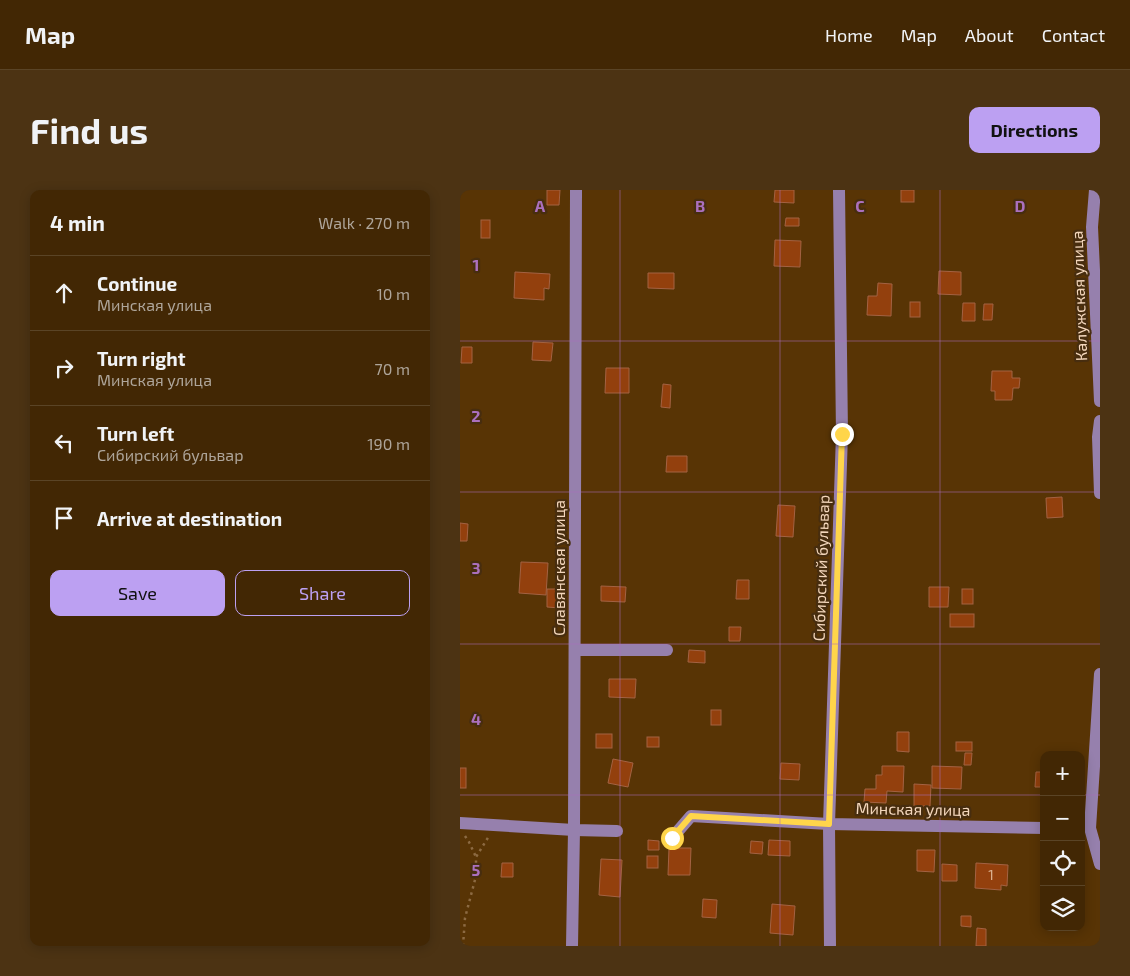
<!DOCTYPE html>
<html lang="en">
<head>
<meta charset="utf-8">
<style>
	:root { --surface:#422704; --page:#4c3313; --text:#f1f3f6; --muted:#aea59a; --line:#5a4426; --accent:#bca0f2 }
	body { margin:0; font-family:"Exo 2",sans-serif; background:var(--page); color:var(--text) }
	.controls { position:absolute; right:15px; bottom:15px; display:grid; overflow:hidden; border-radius:10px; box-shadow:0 2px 12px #0003 }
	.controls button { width:45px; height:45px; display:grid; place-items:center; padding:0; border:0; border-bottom:1px solid var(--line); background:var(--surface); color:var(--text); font:25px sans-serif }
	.stop { position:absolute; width:15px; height:15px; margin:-11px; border:4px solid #ffd54a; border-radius:50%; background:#fff }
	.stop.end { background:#ffd54a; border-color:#fff; box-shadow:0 1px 5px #0008 }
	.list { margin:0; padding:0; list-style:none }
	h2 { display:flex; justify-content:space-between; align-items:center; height:65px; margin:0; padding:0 20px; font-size:21px }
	h2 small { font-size:16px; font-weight:400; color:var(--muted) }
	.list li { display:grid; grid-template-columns:32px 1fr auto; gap:15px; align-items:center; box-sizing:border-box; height:75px; padding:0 20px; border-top:1px solid var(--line) }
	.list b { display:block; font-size:19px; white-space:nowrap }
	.list p { margin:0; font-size:16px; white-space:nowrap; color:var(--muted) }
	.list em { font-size:16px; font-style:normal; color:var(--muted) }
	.actions { display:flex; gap:10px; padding:15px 20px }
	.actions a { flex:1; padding:11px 0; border:1px solid var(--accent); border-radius:10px; text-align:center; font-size:18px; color:var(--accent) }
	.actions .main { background:var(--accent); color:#111 }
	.icon { flex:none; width:28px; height:28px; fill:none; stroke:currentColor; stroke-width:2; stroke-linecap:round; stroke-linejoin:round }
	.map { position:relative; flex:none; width:640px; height:756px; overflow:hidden; border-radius:10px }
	header { display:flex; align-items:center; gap:30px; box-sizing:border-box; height:70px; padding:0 25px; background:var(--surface); border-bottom:1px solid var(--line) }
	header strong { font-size:24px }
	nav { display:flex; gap:28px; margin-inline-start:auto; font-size:18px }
	.intro { display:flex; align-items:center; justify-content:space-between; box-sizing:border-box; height:120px; padding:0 30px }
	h1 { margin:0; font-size:35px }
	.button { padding:12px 22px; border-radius:10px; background:var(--accent); color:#111; font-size:18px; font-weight:700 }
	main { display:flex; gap:30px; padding:0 30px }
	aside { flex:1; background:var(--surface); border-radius:10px; box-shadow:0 2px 12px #0003 }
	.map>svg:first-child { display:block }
</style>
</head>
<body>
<header>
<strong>Map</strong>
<nav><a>Home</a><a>Map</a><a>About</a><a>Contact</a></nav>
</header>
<div class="intro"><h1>Find us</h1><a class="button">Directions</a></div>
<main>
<aside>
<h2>4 min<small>Walk · 270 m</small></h2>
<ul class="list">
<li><svg class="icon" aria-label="ahead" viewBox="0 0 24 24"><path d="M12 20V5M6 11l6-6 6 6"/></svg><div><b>Continue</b><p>Минская улица</p></div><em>10 m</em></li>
<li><svg class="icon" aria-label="right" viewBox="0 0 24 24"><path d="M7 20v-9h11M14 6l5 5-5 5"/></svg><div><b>Turn right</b><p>Минская улица</p></div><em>70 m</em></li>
<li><svg class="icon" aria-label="left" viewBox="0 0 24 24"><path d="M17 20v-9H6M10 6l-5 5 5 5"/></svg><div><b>Turn left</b><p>Сибирский бульвар</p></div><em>190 m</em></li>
<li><svg class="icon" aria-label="arrive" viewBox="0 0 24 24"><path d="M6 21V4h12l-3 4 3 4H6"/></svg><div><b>Arrive at destination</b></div></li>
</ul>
<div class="actions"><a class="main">Save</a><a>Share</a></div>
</aside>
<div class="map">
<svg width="640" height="756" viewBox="0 0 640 756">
	<rect width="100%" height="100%" fill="#583405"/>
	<!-- building -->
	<g fill="#93400d" stroke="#a36243">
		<polygon points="87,0 100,0 99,15 87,15"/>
		<polygon points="315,0 334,0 334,13 314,12"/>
		<rect x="441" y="0" width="13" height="12"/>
		<polygon points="326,28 339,28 339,36 325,36"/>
		<rect x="21" y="30" width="9" height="18"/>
		<polygon points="315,50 341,51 340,77 314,76"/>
		<polygon points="479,81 501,82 501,105 478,104"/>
		<polygon points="55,82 90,84 89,99 84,98 84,110 54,108"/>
		<polygon points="188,83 214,83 214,99 188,98"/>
		<polygon points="418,93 432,94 431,126 407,125 408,106 417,106"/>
		<rect x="450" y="112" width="10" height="15"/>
		<polygon points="503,113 515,113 515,131 502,131"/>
		<polygon points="524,114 533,114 532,130 523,130"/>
		<polygon points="73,152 93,153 91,171 72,170"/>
		<polygon points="2,157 12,157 12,173 1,173"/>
		<polygon points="146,178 169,178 169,203 145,203"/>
		<polygon points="532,181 552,181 552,188 560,188 559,198 553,198 552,210 535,210 535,201 531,201"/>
		<polygon points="203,194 211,195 210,218 201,217"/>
		<polygon points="207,266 227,266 227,282 206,282"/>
		<polygon points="602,307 603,327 587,328 586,308"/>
		<polygon points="318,315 335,316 333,347 316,346"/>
		<polygon points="0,333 8,334 7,351 0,351"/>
		<polygon points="61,372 88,373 86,405 59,403"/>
		<polygon points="277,390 289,390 289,409 276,409"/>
		<polygon points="141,396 166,397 165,412 141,411"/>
		<polygon points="469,397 489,397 488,417 469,417"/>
		<polygon points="87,399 100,399 100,418 87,417"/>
		<rect x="502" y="399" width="11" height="15"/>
		<rect x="490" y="424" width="24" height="13"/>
		<polygon points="269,437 281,437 280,451 269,451"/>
		<polygon points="229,460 245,461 245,473 228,472"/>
		<polygon points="149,489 176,489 175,508 149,507"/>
		<rect x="251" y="520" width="10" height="15"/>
		<polygon points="437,542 449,542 449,562 437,561"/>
		<rect x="136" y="544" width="16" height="14"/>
		<rect x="187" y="547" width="12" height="10"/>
		<rect x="496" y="552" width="16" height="9"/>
		<polygon points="505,563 512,563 511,575 504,575"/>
		<polygon points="153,569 173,573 168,597 148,593"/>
		<polygon points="321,573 340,574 339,590 320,589"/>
		<polygon points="422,576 444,576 443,602 427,601 426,613 404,612 405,599 416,599 416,585 422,585"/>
		<polygon points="472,576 502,577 501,599 472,598"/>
		<rect x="0" y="578" width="6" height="20"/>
		<polygon points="576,582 584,582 584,606 583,597 575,597"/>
		<polygon points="454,594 471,595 470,616 454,616"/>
		<polygon points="188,650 199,651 199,660 188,660"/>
		<polygon points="309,650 330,651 330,666 308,665"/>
		<polygon points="291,651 303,652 302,664 290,663"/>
		<polygon points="209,658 231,658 230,685 208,685"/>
		<polygon points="457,660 475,660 474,682 457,681"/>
		<rect x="187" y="666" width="11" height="12"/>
		<polygon points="141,669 162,670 160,707 139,705"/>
		<polygon points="42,673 53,673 53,687 41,687"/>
		<polygon points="516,673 548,675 547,696 541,695 541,700 515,698"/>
		<polygon points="482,674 497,675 497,691 482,691"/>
		<polygon points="243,709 257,710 256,728 242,727"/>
		<polygon points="312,714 335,716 333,745 310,743"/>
		<polygon points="501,726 511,726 511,737 501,736"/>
		<polygon points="517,738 526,739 526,756 516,756"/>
	</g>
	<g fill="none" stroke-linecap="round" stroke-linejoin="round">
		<!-- path -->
		<g stroke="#8c6a42" stroke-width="2.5" stroke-dasharray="2.5 4" stroke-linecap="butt">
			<polyline points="5,646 9,652 16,667"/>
			<polyline points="3,756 5,728 16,686 16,667 29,646"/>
		</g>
		<!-- minor -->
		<g stroke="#9680ad" stroke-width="12">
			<polyline points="635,0 632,37 640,211"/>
			<polyline points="640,231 638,247 640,303"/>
			<polyline points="115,460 207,460"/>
			<polyline points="640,484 630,638 640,674"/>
			<polyline points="0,633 114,640 157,641"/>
			<polyline points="212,648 231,626 369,634 584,638"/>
			<polyline points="112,756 114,640 116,0"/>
			<polyline points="370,756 369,634 382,244 379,0"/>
		</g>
	</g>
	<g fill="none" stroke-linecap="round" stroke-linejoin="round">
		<!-- route -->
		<polyline stroke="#ffd54a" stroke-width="6" points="212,648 231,626 369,634 382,244"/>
	</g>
	<!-- grid -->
	<path fill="none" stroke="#ab70be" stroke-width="1" stroke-opacity="0.55" d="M160,0v756M320,0v756M480,0v756M0,151h640M0,302h640M0,454h640M0,605h584M621,605h19"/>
	<g text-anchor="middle" stroke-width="4.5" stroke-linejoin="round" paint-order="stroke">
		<!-- number labels -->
		<g font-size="14" fill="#dcb190">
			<text x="531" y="690">1</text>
		</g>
		<!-- street labels -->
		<g font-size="16" fill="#f4d7bc" stroke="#472d0f">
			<text transform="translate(619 106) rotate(-92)" y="6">Калужская улица</text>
			<text transform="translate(99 378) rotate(-90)" y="6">Славянская улица</text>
			<text transform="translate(361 378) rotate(-88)" y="6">Сибирский бульвар</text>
			<text transform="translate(453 619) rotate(1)" y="6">Минская улица</text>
		</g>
	</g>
	<g font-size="16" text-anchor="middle" font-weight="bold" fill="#ab70be" stroke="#472d0f" stroke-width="4.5" stroke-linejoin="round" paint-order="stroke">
		<text x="80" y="22">A</text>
		<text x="240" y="22">B</text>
		<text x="400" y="22">C</text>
		<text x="560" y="22">D</text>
		<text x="16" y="81">1</text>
		<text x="16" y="232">2</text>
		<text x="16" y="384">3</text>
		<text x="16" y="535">4</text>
		<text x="16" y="686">5</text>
	</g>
</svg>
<div class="controls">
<button>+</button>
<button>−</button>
<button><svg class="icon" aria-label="locate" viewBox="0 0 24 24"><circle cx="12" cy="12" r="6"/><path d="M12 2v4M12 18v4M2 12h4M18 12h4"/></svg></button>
<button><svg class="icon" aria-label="layers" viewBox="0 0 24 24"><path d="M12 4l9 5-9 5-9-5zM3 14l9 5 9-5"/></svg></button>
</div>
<div class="stop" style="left:212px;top:648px"></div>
<div class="stop end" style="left:382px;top:244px"></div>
</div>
</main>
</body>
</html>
